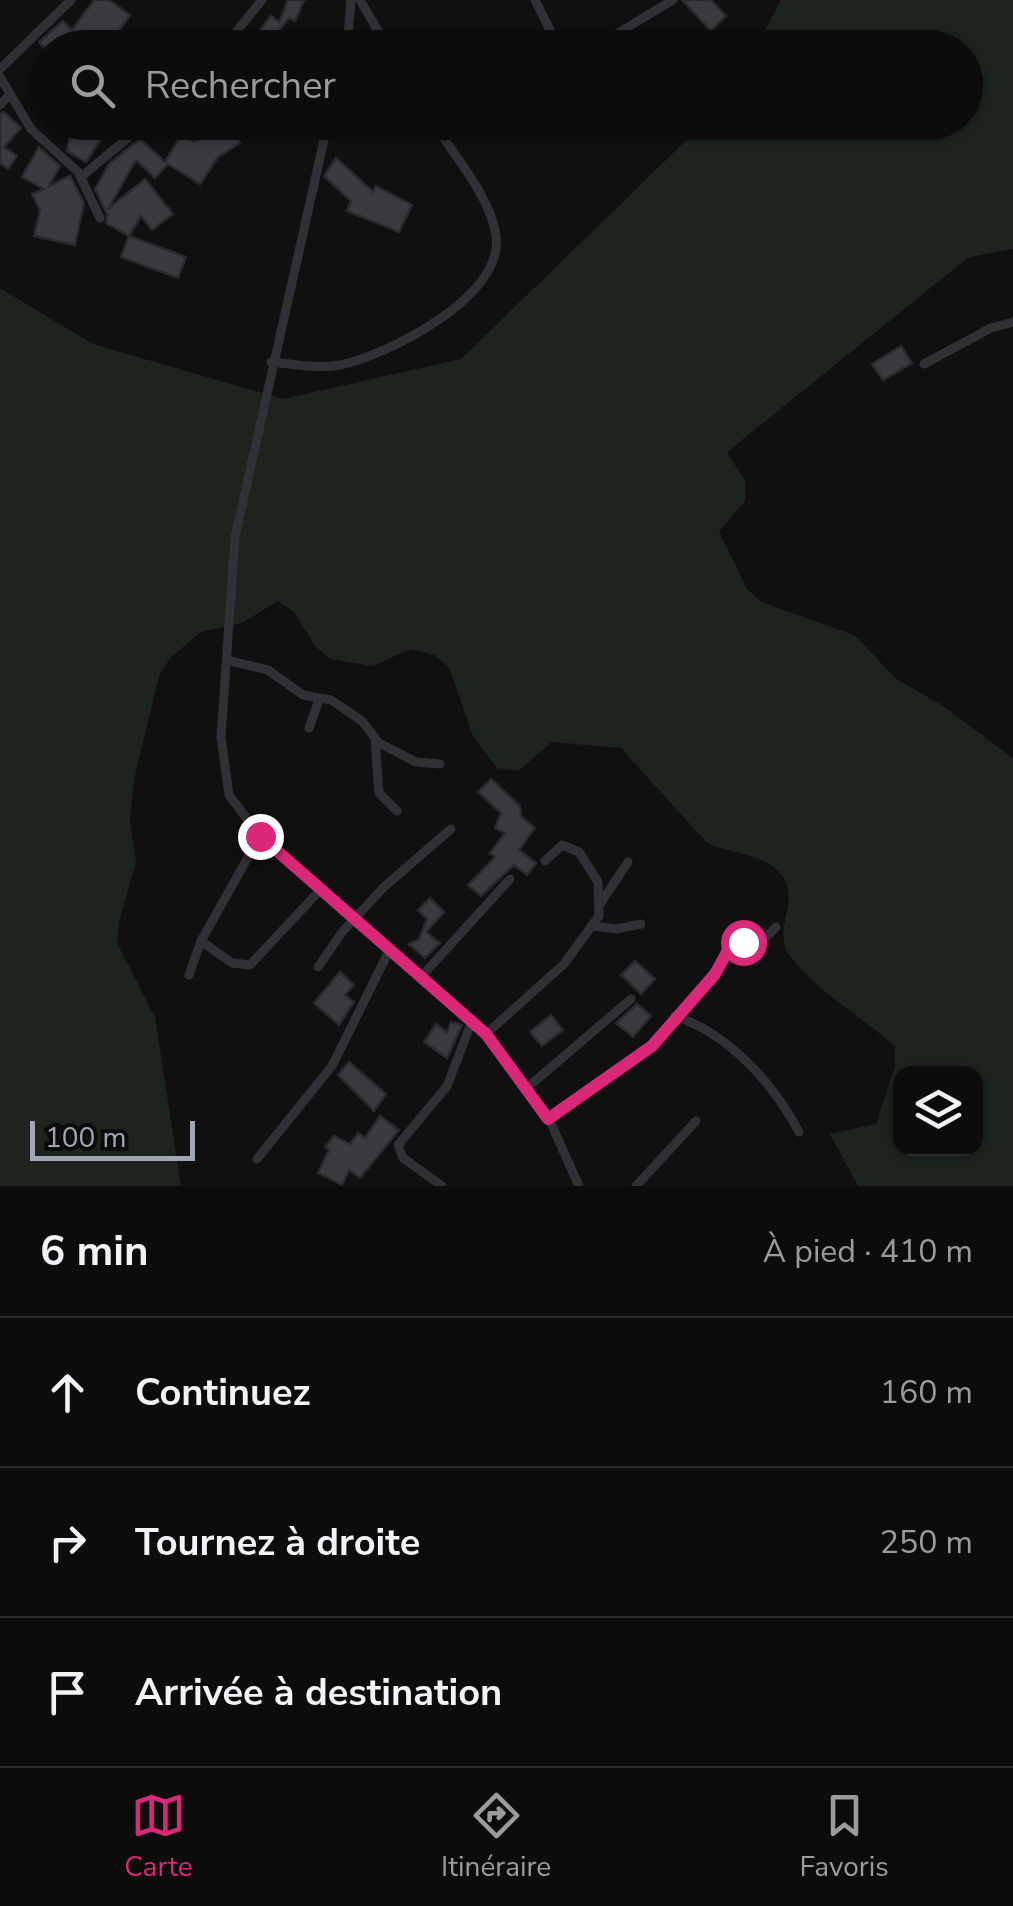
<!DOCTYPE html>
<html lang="fr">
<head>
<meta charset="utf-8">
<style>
	:root { --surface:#0c0c0d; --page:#151516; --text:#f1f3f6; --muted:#9a9b9d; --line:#2c2c2e; --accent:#db2777 }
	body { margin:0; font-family:"Nunito Sans",sans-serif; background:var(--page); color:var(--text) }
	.controls { position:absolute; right:30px; bottom:30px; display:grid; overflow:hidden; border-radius:20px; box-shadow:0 2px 8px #0004 }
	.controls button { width:90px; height:90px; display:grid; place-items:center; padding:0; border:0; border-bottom:2px solid var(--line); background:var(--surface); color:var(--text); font:50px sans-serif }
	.scale { position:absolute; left:30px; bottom:25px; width:165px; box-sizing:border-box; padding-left:10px; border:5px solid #9fa6b4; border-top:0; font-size:28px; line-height:35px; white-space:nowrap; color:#9fa6b4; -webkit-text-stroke:8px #0b0b0c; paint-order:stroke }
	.stop { position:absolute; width:30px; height:30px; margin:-22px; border:8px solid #db2777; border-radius:50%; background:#fff }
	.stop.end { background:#db2777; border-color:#fff; box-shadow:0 2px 10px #0008 }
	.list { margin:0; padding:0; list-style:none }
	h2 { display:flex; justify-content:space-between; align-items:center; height:130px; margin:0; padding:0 40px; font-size:42px }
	h2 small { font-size:32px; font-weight:400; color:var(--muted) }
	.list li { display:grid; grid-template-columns:65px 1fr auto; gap:30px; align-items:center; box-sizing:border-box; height:150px; padding:0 40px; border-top:2px solid var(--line) }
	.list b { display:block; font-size:38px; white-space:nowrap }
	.list em { font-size:32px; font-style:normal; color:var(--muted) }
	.icon { flex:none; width:55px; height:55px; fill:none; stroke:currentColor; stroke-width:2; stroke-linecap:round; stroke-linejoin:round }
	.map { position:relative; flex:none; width:1013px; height:1186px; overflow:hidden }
	.search { position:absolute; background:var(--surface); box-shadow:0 2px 8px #0004; left:30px; right:30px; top:30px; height:110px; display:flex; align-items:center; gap:25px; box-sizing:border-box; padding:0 35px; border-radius:55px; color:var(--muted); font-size:38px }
	.sheet { height:580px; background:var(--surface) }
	nav { display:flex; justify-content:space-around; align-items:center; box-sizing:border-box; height:140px; border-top:2px solid var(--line); background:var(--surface); font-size:28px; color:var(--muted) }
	nav a { display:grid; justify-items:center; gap:5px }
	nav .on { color:var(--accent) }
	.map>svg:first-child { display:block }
</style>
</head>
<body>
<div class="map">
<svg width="1013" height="1186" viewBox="0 0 1013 1186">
	<rect width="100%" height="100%" fill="#101011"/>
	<!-- green -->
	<path fill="#1c241d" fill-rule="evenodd" d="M781,0h232v249l-44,8 -242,195 18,29v20l-26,30 28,58 15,13 94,34 40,43 46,26 71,53v428h-155l-28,-52 46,-10 19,-58v-19c-34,-32 -77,-53 -105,-91 -19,-26 11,-54 -8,-81 -17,-23 -53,-20 -76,-33l-85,-94 -69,-6 -34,29 -21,-3 -24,-32 -24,-69 -15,-12 -23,-6 -38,17 -43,-7 -15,-13 -21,-34 -16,-11 -36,22 -41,9 -31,26 -11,18 -25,104 -4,40 6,42 -17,60 -2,21 38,74 26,169h-181v-898l93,56 190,55 178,-40 243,-236 262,-1v-74l-210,-1zM900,1074h76v74h-76z"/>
	<!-- building -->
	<g fill="#393b40" stroke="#2a2a2e" stroke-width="2.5">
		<polygon points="94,0 109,0 130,15 107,48 44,48 39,42 63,21 72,30"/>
		<polygon points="288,0 304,0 295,21 289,18 271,41 259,31 271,16 279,22"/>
		<polygon points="682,0 711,0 726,16 711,31"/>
		<polygon points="4,112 21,128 4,147 17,156 8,169 0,163 0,113"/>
		<polygon points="60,122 112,122 86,162 67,151 71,130"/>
		<polygon points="228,122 240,143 218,157 200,184 168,164 155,178 136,160 108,209 145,179 173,214 152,230 141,216 129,236 106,223 107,214 95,189 109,164 140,139 165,162 182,134 194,142"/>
		<polygon points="39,147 60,166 49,186 70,176 84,203 75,245 34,236 40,210 32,194 44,189 22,177"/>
		<polygon points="336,158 373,192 376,186 412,205 399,232 347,211 351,201 324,176"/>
		<polygon points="129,236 186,257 178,278 121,257"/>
		<polygon points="901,346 912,363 883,380 872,364"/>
		<polygon points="491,779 520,806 521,816 535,828 519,850 536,863 527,875 514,865 481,896 468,885 495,857 490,853 505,833 495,828 501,813 478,792"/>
		<polygon points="430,898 444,912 426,932 440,943 425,958 409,944 419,939 427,919 418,910"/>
		<polygon points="635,961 655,979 641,994 621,975"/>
		<polygon points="340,972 354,985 345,995 354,1002 339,1025 314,1003"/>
		<polygon points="637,1004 651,1016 633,1037 616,1023"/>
		<polygon points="551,1015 563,1030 542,1046 530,1032"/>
		<polygon points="451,1022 462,1025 447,1058 424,1042 436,1024 447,1032"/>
		<polygon points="349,1062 386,1094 374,1111 338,1075"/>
		<polygon points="380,1116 399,1130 360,1178 349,1170 342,1185 318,1173 329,1150 325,1147 334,1136 350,1144 358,1133 365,1138"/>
	</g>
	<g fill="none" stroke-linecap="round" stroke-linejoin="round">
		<!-- minor -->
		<g stroke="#303137" stroke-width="9">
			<polyline points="360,0 388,48"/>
			<polyline points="535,0 559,48"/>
			<polyline points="223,48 262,0"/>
			<polyline points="347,48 351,0"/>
			<polyline points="593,48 673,0"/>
			<polyline points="0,69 71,0"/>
			<polyline points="0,77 31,129 78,172 100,218"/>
			<polyline points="0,105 10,94"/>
			<polyline points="328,122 235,537 221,737 229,795 260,836 486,1034 549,1119 579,1186"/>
			<polyline points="439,131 457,122"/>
			<polyline points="81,177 147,122"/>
			<path d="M271,362c22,2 47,7 69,3 48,-10 165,-69 156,-129 -5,-39 -42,-80 -63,-114"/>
			<polyline points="924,364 991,328 1013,322"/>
			<polyline points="226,660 268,670 303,695 331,700 362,721 379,743 416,762 440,764"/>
			<polyline points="309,728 319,700"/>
			<polyline points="375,739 379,793 397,811"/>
			<polyline points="600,904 628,862"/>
			<polyline points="593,926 617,929 641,924"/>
			<polyline points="201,941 232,963 250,965 322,888"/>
			<polyline points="318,967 343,931 384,887 451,829"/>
			<polyline points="189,975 201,941 260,836"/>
			<polyline points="420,978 510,879"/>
			<path d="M675,1016c54,18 98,67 124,116"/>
			<polyline points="486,1034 564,964 599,916 598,882 579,852 562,845 545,861"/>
			<polyline points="528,1087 631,999"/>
			<polyline points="549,1119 651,1046 715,974 727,952 767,936 776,927"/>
			<polyline points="257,1159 332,1066 389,951"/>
			<polyline points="442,1186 403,1158 398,1145 447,1086 472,1021"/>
			<polyline points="636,1186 696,1121"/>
		</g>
	</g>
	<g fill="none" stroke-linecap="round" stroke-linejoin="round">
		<!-- route -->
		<polyline stroke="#db2777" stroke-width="12" points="260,836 486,1034 548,1119 652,1046 715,974 727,952 743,942"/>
	</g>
</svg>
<div class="controls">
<button><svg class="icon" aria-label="layers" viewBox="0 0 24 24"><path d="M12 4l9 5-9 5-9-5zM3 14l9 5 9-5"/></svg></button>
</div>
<div class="scale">100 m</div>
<div class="stop" style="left:743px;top:942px"></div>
<div class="stop end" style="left:260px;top:836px"></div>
<div class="search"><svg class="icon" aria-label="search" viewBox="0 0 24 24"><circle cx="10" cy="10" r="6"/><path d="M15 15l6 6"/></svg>Rechercher</div>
</div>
<section class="sheet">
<h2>6 min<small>À pied · 410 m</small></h2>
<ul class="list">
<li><svg class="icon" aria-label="ahead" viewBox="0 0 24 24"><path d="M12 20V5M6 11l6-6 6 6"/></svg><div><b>Continuez</b></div><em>160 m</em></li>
<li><svg class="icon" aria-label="right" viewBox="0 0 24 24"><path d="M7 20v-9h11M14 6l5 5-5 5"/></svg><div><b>Tournez à droite</b></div><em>250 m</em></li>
<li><svg class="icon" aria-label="arrive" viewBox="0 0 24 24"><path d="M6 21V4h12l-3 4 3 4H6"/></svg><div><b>Arrivée à destination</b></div></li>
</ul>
</section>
<nav>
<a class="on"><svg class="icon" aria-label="map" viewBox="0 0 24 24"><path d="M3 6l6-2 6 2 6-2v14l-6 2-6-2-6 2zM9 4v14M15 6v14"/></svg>Carte</a>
<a><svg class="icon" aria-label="directions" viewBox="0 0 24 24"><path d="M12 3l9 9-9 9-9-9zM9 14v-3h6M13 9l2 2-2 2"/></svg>Itinéraire</a>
<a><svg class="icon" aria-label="saved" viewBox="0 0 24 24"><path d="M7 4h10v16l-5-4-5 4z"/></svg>Favoris</a>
</nav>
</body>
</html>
